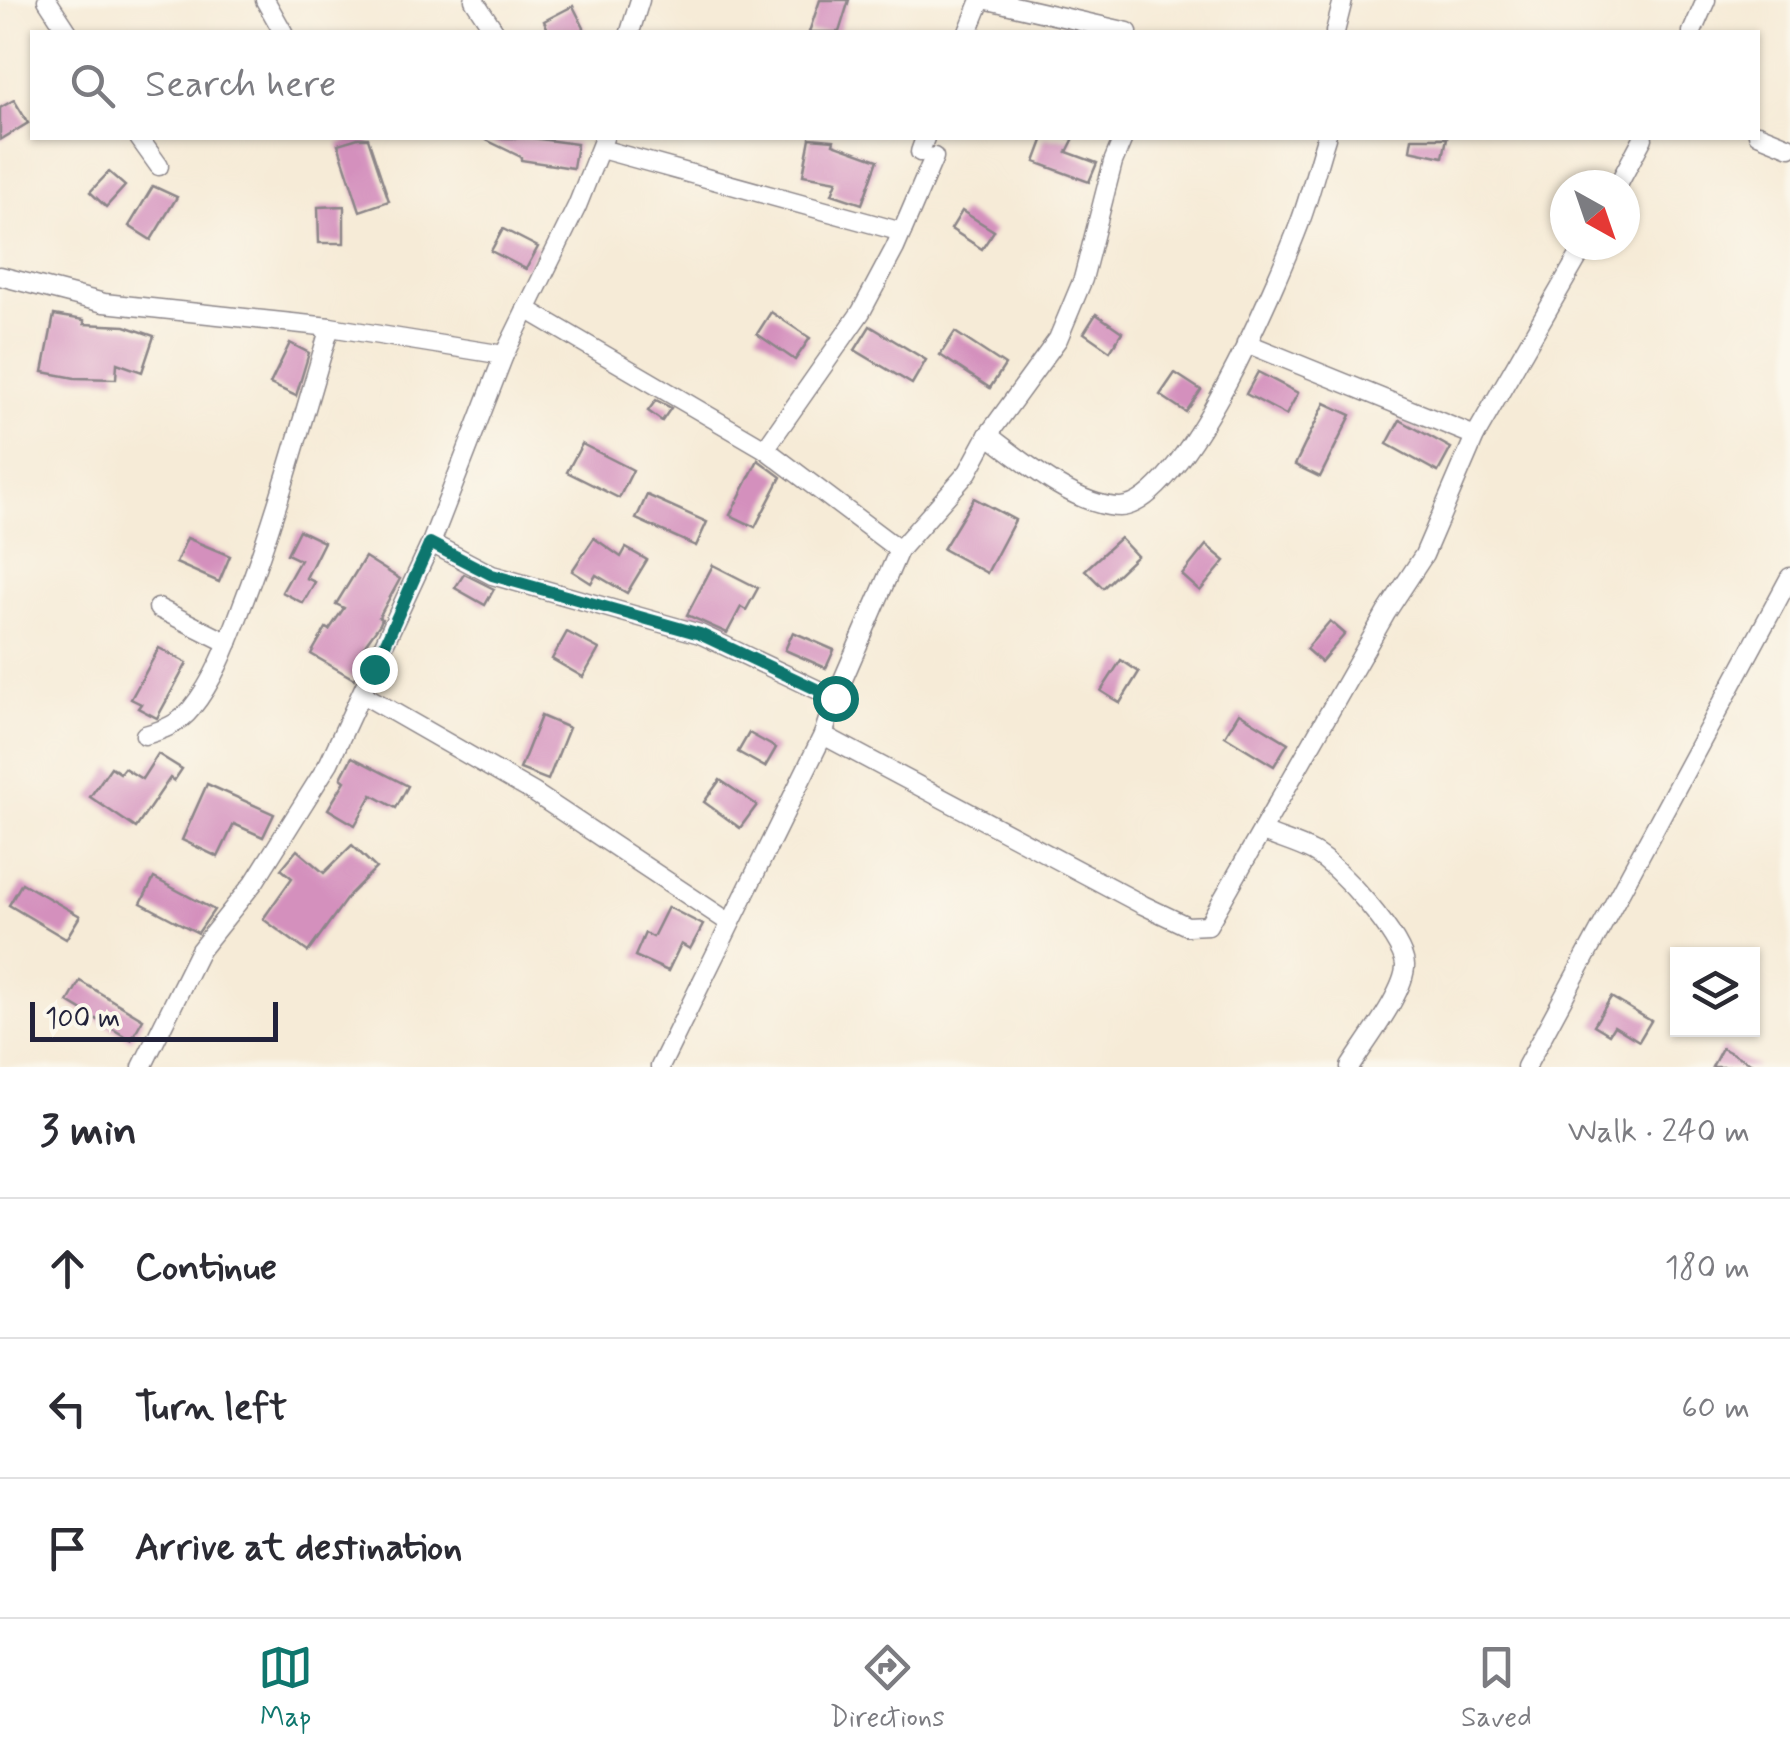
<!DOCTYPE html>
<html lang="en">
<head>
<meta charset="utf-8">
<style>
	:root { --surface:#fff; --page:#f7f7f7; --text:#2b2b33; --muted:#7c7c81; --line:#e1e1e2; --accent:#0f766e }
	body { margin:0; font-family:Mynerve,sans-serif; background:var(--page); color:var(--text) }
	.controls { position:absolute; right:30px; bottom:30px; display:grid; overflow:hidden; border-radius:0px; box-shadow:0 2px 8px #0004 }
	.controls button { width:90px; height:90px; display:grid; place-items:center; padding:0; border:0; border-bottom:2px solid var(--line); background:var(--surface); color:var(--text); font:50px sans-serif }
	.compass { position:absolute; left:1550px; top:170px; width:90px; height:90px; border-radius:50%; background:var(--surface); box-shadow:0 2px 8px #0004; rotate:140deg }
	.scale { position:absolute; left:30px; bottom:25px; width:248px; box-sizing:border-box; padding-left:10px; border:5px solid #22223b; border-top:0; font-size:28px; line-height:35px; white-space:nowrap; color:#22223b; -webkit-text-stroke:8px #fbf7ec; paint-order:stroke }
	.stop { position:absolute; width:30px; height:30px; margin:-22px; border:8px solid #0f766e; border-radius:50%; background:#fff }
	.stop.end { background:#0f766e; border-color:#fff; box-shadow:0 2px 10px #0008 }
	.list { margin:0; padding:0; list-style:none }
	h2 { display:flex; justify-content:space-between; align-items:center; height:130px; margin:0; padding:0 40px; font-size:42px }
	h2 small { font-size:32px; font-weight:400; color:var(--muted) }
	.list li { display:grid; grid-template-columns:65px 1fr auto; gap:30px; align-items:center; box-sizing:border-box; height:140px; padding:0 40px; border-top:2px solid var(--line) }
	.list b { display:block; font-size:38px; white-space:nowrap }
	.list em { font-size:32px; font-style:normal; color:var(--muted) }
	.icon { flex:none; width:55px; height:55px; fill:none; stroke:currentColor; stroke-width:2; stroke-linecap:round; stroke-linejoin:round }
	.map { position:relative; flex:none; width:1790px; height:1067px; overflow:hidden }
	.search { position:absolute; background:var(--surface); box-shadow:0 2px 8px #0004; left:30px; right:30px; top:30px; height:110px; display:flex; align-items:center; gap:25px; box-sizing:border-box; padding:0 35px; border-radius:0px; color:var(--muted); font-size:38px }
	.sheet { height:550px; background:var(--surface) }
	nav { display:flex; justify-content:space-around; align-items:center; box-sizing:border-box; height:140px; border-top:2px solid var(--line); background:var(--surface); font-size:28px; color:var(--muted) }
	nav a { display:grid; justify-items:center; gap:5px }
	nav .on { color:var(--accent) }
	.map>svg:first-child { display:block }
</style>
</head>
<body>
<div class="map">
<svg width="1790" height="1067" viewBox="0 0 1790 1067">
	<rect width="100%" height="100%" fill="#fbf7ec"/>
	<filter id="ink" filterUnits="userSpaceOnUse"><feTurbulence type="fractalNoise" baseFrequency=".01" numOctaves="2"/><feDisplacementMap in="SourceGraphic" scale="20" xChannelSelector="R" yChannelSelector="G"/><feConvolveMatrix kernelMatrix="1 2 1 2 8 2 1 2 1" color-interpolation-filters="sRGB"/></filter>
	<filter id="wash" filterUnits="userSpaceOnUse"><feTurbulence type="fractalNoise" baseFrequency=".0048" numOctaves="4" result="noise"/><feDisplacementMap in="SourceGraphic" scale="40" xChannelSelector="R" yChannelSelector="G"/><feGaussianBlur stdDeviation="2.25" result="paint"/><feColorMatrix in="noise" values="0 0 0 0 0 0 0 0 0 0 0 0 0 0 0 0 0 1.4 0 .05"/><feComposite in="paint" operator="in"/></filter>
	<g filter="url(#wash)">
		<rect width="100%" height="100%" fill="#f6ebd7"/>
		<g id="blocks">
			<!-- building -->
			<g fill="#d490bd">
				<polygon points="820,0 849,0 839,32 809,32"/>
				<polygon points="573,6 586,32 549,32 544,21"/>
				<polygon points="14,100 28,123 0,140 0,108"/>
				<polygon points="358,138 368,138 389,201 360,211 338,144"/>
				<polygon points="482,138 532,138 577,144 573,168 521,160 521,157"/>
				<polygon points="810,138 834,140 833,144 878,160 862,204 832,194 837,181 803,175"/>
				<polygon points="1044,138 1074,138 1067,152 1097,163 1089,182 1035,162"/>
				<polygon points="1412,138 1447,138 1443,157 1410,150"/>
				<polygon points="109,172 125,186 106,207 90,192"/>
				<polygon points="153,186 177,197 151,240 129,226"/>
				<polygon points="344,206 344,243 319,243 318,207"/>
				<polygon points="962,211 994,231 982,249 951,229"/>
				<polygon points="503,229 538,247 526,269 491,251"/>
				<polygon points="771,312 810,338 795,360 757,334"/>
				<polygon points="1096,314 1122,332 1110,351 1084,333"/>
				<polygon points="54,315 84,320 84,324 125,326 154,336 142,372 117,363 116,379 75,378 43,372"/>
				<polygon points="870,326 926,360 912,384 855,350"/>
				<polygon points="955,332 1005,365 990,388 940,355"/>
				<polygon points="290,343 309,353 296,396 270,384"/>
				<polygon points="1258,372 1298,393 1286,415 1246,394"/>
				<polygon points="1175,373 1201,390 1186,412 1160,395"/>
				<polygon points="656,400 671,408 662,421 648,411"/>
				<polygon points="1325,403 1351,415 1320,477 1295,465"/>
				<polygon points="1400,420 1451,448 1438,472 1387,444"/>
				<polygon points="582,444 633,470 619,498 567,472"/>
				<polygon points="758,460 781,477 755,527 730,515"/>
				<polygon points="647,495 707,522 696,546 636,519"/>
				<polygon points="974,498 1015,520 987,573 943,549"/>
				<polygon points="299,530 324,542 306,578 315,582 303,603 282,592 300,560 287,554"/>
				<polygon points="187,538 230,556 219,582 176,563"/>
				<polygon points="594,538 621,557 626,548 647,560 627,593 596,575 591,583 572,571"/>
				<polygon points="1120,538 1137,556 1103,588 1085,570"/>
				<polygon points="1206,545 1225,561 1200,591 1182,575"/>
				<polygon points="365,557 400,579 379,617 382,619 380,624 362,649 367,651 354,679 311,654 326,628 329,630 344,608 336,604"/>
				<polygon points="713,565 758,588 746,610 741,607 727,633 687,615"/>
				<polygon points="464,574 494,589 485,605 455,588"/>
				<polygon points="1330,621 1345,634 1321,662 1306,649"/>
				<polygon points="567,632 599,649 583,677 552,659"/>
				<polygon points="793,632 834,650 826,668 785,650"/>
				<polygon points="159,648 187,663 157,718 138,708 141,704 131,699"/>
				<polygon points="1121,660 1139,672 1120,703 1101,691"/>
				<polygon points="1239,713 1288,743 1274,766 1225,736"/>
				<polygon points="541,716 569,728 548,780 520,769"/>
				<polygon points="749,733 776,748 765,767 738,752"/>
				<polygon points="158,754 182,769 174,781 170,778 136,828 90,797 111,767 120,773 124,768 142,779"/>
				<polygon points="352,757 408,786 396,808 372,795 355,825 328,809 345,781 341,778"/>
				<polygon points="720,780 757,805 740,828 704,802"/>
				<polygon points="207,784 274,814 263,837 234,824 218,857 182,840"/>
				<polygon points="352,845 376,868 350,894 308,952 263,919 292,878 281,869 297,850 324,873"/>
				<polygon points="154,878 214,910 198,933 141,903"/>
				<polygon points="22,883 80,916 66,939 9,905"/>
				<polygon points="668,907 703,925 690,949 681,944 668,971 635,956 645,933 653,937"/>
				<polygon points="80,981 143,1019 131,1040 68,1002"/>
				<polygon points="1611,997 1651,1021 1639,1041 1614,1026 1609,1034 1594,1025"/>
				<polygon points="1722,1048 1758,1067 1712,1067"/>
			</g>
		</g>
	</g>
	<g filter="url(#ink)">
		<use href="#blocks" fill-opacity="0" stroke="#8c8689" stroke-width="2.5"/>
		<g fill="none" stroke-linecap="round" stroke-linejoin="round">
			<!-- minor casing -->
			<g stroke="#8c8689" stroke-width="21">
				<g id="minor">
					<polyline points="47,0 68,32"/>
					<polyline points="265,0 283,32"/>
					<polyline points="474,0 495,32"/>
					<polyline points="988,0 1128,32"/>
					<polyline points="630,32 640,0"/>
					<polyline points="968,32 981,0"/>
					<polyline points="1335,32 1343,0"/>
					<polyline points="1692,32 1706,0"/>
					<polyline points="1758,134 1790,147"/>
					<polyline points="139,138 159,166"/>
					<polyline points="601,149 902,232"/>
					<polyline points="920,152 925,138"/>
					<polyline points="1618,185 1643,138"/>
					<polyline points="0,276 104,303 330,327 504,355"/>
					<polyline points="526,309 765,449 899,550"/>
					<polyline points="1246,343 1475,436"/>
					<path d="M988,435c33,25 89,72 132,72 63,-1 158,-227 179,-282 11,-29 18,-59 27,-87"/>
					<polyline points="765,449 861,312 895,248 934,157"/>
					<polyline points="431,543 492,575 700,634 835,698 823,735 660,1067"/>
					<polyline points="158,608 228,643"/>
					<polyline points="362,694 533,792 730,923"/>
					<polyline points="835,698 899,550 968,472 988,435 1058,339 1083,279 1113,162 1123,138"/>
					<path d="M145,735c18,-5 34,-11 46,-26 24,-29 38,-68 51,-103 35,-91 60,-186 88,-279"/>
					<polyline points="823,735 1143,905 1187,926 1208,925 1386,613 1424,555 1475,436 1585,245"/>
					<path d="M1263,832c16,7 35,12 50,20 25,13 90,86 92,113 1,26 -41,79 -55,102"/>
					<polyline points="142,1067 200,950 255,881 329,763 431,543 504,355 577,206 604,138"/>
					<polyline points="1526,1067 1790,577"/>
				</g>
			</g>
			<!-- minor -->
			<use href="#minor" stroke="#fff" stroke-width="18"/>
		</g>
	</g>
	<g fill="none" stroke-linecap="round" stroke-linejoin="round" filter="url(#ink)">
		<!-- route -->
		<polyline stroke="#0f766e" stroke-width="12" points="374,669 430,543 492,575 700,634 835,698"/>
	</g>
</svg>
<div class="controls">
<button><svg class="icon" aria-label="layers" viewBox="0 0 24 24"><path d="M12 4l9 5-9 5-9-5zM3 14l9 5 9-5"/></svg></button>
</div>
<svg class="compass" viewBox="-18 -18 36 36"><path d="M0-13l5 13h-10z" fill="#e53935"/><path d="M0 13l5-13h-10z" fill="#7c7c81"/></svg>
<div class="scale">100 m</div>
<div class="stop" style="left:835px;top:698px"></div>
<div class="stop end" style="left:374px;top:669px"></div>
<div class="search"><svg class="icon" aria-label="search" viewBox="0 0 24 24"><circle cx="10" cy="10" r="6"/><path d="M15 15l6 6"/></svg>Search here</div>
</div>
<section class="sheet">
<h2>3 min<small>Walk · 240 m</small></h2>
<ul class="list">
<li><svg class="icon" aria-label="ahead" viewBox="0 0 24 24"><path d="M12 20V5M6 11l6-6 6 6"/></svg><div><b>Continue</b></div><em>180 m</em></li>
<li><svg class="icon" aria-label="left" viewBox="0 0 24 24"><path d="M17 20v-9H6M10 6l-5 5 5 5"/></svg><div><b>Turn left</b></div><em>60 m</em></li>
<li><svg class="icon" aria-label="arrive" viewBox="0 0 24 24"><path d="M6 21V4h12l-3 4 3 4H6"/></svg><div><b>Arrive at destination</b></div></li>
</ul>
</section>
<nav>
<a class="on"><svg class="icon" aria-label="map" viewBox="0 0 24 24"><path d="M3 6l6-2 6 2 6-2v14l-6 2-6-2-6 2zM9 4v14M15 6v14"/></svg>Map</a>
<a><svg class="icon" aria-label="directions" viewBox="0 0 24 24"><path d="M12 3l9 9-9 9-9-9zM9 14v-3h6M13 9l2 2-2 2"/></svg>Directions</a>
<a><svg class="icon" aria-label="saved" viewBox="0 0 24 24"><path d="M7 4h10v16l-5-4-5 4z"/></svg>Saved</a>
</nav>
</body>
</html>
